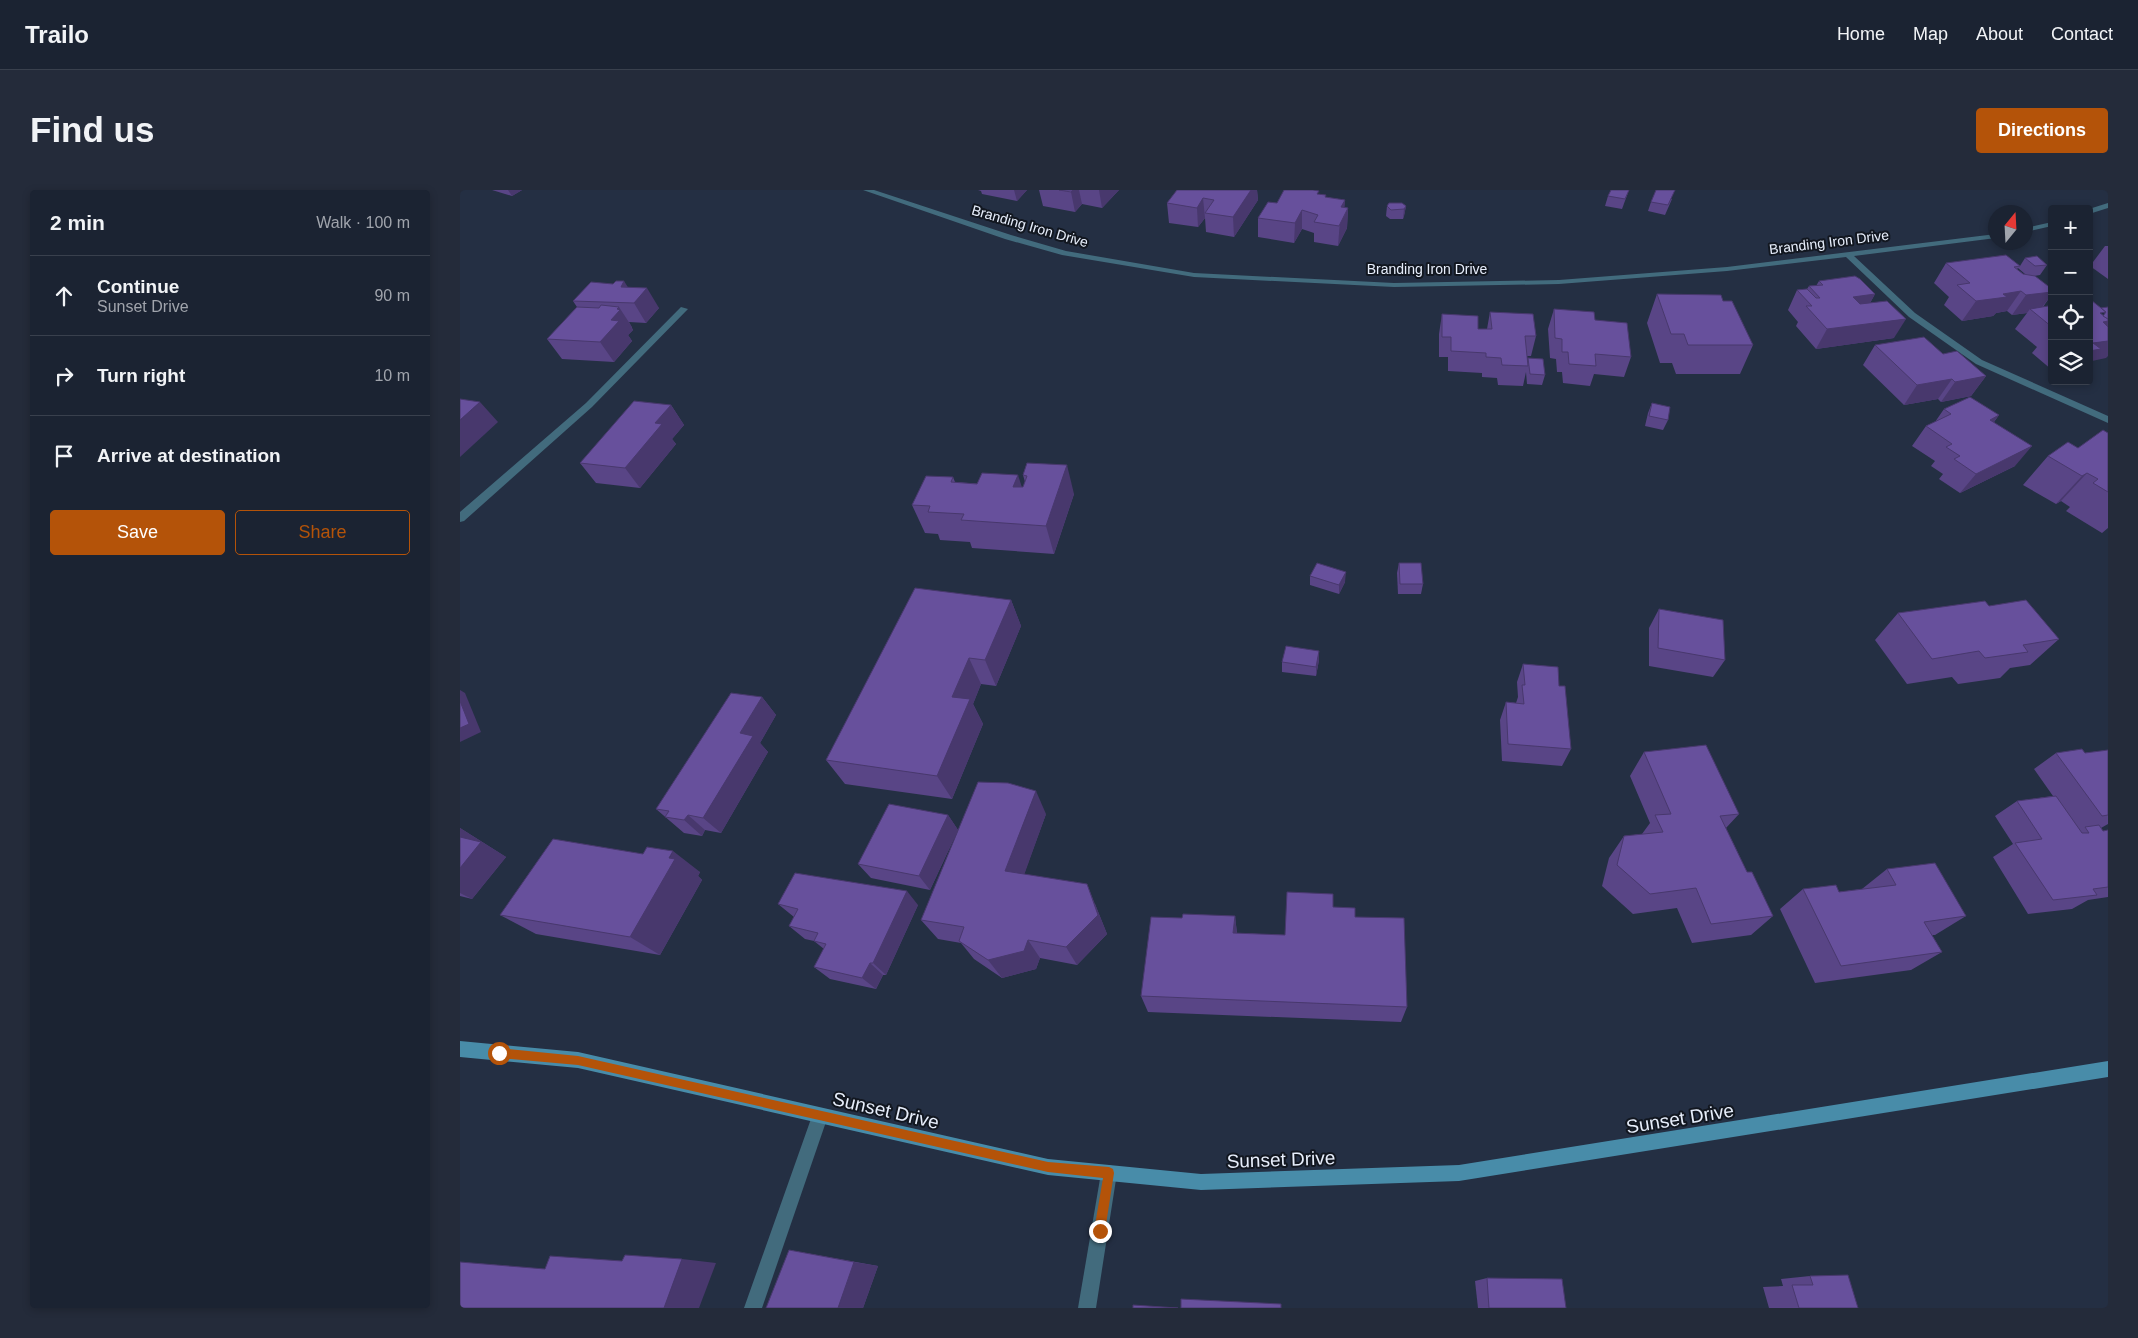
<!DOCTYPE html>
<html lang="en">
<head>
<meta charset="utf-8">
<style>
	:root { --surface:#1b2332; --page:#242b3a; --text:#f1f3f6; --muted:#a0a4ac; --line:#39404d; --accent:#b45309 }
	body { margin:0; font-family:Helvetica,sans-serif; background:var(--page); color:var(--text) }
	.controls { position:absolute; right:15px; top:15px; display:grid; overflow:hidden; border-radius:5px; box-shadow:0 2px 8px #0003 }
	.controls button { width:45px; height:45px; display:grid; place-items:center; padding:0; border:0; border-bottom:1px solid var(--line); background:var(--surface); color:var(--text); font:25px sans-serif }
	.compass { position:absolute; left:1528px; top:15px; width:45px; height:45px; border-radius:50%; background:var(--surface); box-shadow:0 2px 8px #0003; rotate:18deg }
	.stop { position:absolute; width:15px; height:15px; margin:-11px; border:4px solid #b45309; border-radius:50%; background:#fff }
	.stop.end { background:#b45309; border-color:#fff; box-shadow:0 1px 5px #0008 }
	.list { margin:0; padding:0; list-style:none }
	h2 { display:flex; justify-content:space-between; align-items:center; height:65px; margin:0; padding:0 20px; font-size:21px }
	h2 small { font-size:16px; font-weight:400; color:var(--muted) }
	.list li { display:grid; grid-template-columns:32px 1fr auto; gap:15px; align-items:center; box-sizing:border-box; height:80px; padding:0 20px; border-top:1px solid var(--line) }
	.list b { display:block; font-size:19px; white-space:nowrap }
	.list p { margin:0; font-size:16px; white-space:nowrap; color:var(--muted) }
	.list em { font-size:16px; font-style:normal; color:var(--muted) }
	.actions { display:flex; gap:10px; padding:15px 20px }
	.actions a { flex:1; padding:11px 0; border:1px solid var(--accent); border-radius:5px; text-align:center; font-size:18px; color:var(--accent) }
	.actions .main { background:var(--accent); color:#fff }
	.icon { flex:none; width:28px; height:28px; fill:none; stroke:currentColor; stroke-width:2; stroke-linecap:round; stroke-linejoin:round }
	.map { position:relative; flex:none; width:1648px; height:1118px; overflow:hidden; border-radius:5px }
	header { display:flex; align-items:center; gap:30px; box-sizing:border-box; height:70px; padding:0 25px; background:var(--surface); border-bottom:1px solid var(--line) }
	header strong { font-size:24px }
	nav { display:flex; gap:28px; margin-inline-start:auto; font-size:18px }
	.intro { display:flex; align-items:center; justify-content:space-between; box-sizing:border-box; height:120px; padding:0 30px }
	h1 { margin:0; font-size:35px }
	.button { padding:12px 22px; border-radius:5px; background:var(--accent); color:#fff; font-size:18px; font-weight:700 }
	main { display:flex; gap:30px; padding:0 30px }
	aside { flex:1; background:var(--surface); border-radius:5px; box-shadow:0 2px 8px #0003 }
	.map>svg:first-child { display:block }
</style>
</head>
<body>
<header>
<strong>Trailo</strong>
<nav><a>Home</a><a>Map</a><a>About</a><a>Contact</a></nav>
</header>
<div class="intro"><h1>Find us</h1><a class="button">Directions</a></div>
<main>
<aside>
<h2>2 min<small>Walk · 100 m</small></h2>
<ul class="list">
<li><svg class="icon" aria-label="ahead" viewBox="0 0 24 24"><path d="M12 20V5M6 11l6-6 6 6"/></svg><div><b>Continue</b><p>Sunset Drive</p></div><em>90 m</em></li>
<li><svg class="icon" aria-label="right" viewBox="0 0 24 24"><path d="M7 20v-9h11M14 6l5 5-5 5"/></svg><div><b>Turn right</b></div><em>10 m</em></li>
<li><svg class="icon" aria-label="arrive" viewBox="0 0 24 24"><path d="M6 21V4h12l-3 4 3 4H6"/></svg><div><b>Arrive at destination</b></div></li>
</ul>
<div class="actions"><a class="main">Save</a><a>Share</a></div>
</aside>
<div class="map">
<svg width="1648" height="1118" viewBox="0 0 1648 1118">
	<rect width="100%" height="100%" fill="#242f43"/>
	<g fill="none" stroke-linecap="round" stroke-linejoin="round">
		<!-- service -->
		<g fill="#426b7d" fill-rule="evenodd">
			<polygon points="221,117 228,119 132,217 4,331 0,332 0,322 126,213"/>
			<polygon points="360,918 366,920 368,926 302,1118 284,1118 352,926 354,920"/>
			<polygon points="649,975 655,977 657,983 636,1118 618,1118 641,983 643,977"/>
		</g>
		<!-- minor -->
		<g fill="#426b7d" fill-rule="evenodd">
			<polygon points="403,0 414,0 551,45 606,61 734,83 934,93 1099,90 1267,77 1536,44 1536,48 1394,66 1455,123 1522,170 1648,226 1648,233 1516,174 1449,127 1386,67 1267,81 1099,94 934,97 734,87 602,65 545,49"/>
			<polygon points="1648,13 1648,18 1629,24 1629,19"/>
			<polygon points="1592,32 1592,36 1566,42 1566,38"/>
		</g>
		<!-- secondary -->
		<polygon fill="#488ca9" fill-rule="evenodd" points="0,851 118,862 588,969 741,984 999,975 1648,871 1648,887 999,991 741,1000 588,985 118,878 0,867"/>
	</g>
	<!-- wall -->
	<g fill="#594586" fill-rule="evenodd">
		<polygon points="32,0 62,0 52,6"/>
		<polygon points="518,0 567,0 557,11 522,4 521,1"/>
		<polygon points="579,0 659,0 642,18 622,14 615,22 583,16"/>
		<polygon points="717,0 797,0 798,10 774,47 746,42 745,28 738,37 709,33 707,13"/>
		<polygon points="1169,0 1162,19 1145,16 1148,6"/>
		<polygon points="859,4 866,7 885,10 884,17 888,18 887,38 878,56 854,52 854,43 842,39 834,53 798,47 798,28 817,13"/>
		<polygon points="1212,9 1205,25 1188,21 1191,12"/>
		<polygon points="927,16 946,16 944,26 943,29 930,29 926,26"/>
		<polygon points="1645,56 1648,56 1648,89 1630,76"/>
		<path d="M1565,68l22,7 -7,10 -6,1 18,13v5l-9,13h7l2,-2v65l-20,-17 5,-6 -22,-18 12,-16 -15,2 -5,-4 -11,2 -3,3 -31,5 -18,-16 5,-8 -15,-14 12,-20 74,3zM1558,78l7,6h-2l-6,-5z"/>
		<polygon points="1359,91 1415,104 1410,113 1434,148 1356,159 1336,136 1338,132 1328,120 1337,100 1347,99 1349,96 1356,96"/>
		<polygon points="168,97 199,118 186,133 169,132 173,140 168,145 172,151 154,172 102,169 87,149 117,117 113,111"/>
		<polygon points="1197,104 1263,111 1293,155 1280,184 1216,184 1212,173 1200,173 1187,133"/>
		<polygon points="1094,119 1135,130 1171,167 1164,187 1134,184 1130,196 1103,193 1102,182 1097,182 1096,169 1090,168 1088,139"/>
		<polygon points="1030,122 1076,146 1071,166 1067,166 1067,172 1068,168 1085,185 1082,195 1067,194 1066,182 1063,196 1038,195 1037,188 1022,187 1022,183 988,181 988,167 979,167 979,144 982,124 1018,139 1027,139"/>
		<polygon points="1415,155 1483,164 1526,186 1511,206 1481,212 1478,209 1444,215 1403,175"/>
		<polygon points="1192,213 1208,230 1203,240 1185,236 1188,223"/>
		<polygon points="211,215 224,235 212,249 216,254 180,298 136,293 120,273"/>
		<polygon points="1484,219 1539,225 1534,232 1555,276 1500,303 1479,289 1483,284 1471,276 1475,271 1452,256 1466,236 1475,232"/>
		<polygon points="1648,243 1648,338 1642,343 1606,321 1610,317 1601,311 1596,314 1563,295 1588,266 1618,258"/>
		<polygon points="567,273 614,304 594,364 512,358 510,352 480,350 478,344 465,343 452,315 493,287 495,292 563,297 565,292 563,285"/>
		<polygon points="939,373 963,394 961,404 938,404 937,383"/>
		<polygon points="850,386 885,392 879,404 850,395"/>
		<polygon points="551,410 561,436 536,496 521,494 513,514 523,534 492,609 385,594 366,570"/>
		<polygon points="1529,416 1599,449 1570,475 1550,478 1540,488 1498,494 1492,487 1447,494 1415,450 1438,423"/>
		<polygon points="1199,419 1265,470 1253,487 1189,476 1189,438"/>
		<polygon points="859,470 856,486 822,482 822,472"/>
		<polygon points="1063,474 1099,496 1111,559 1102,576 1042,571 1040,530 1046,512 1056,513 1058,507 1057,492"/>
		<polygon points="302,507 316,525 300,553 308,562 261,643 245,640 242,646 224,643 196,619"/>
		<polygon points="1648,560 1648,634 1641,638 1643,641 1648,640 1648,707 1628,710 1612,719 1568,724 1533,667 1553,654 1535,626 1557,611 1593,606 1574,579 1596,563 1625,563"/>
		<polygon points="1184,562 1279,624 1266,638 1287,682 1313,726 1291,745 1232,753 1217,718 1173,724 1142,696 1149,668 1164,646 1182,644 1190,633 1170,586"/>
		<polygon points="586,624 564,684 635,714 647,744 617,775 580,768 576,779 542,788 514,769 501,753 478,749 461,730"/>
		<polygon points="488,625 498,640 470,700 411,688 398,674"/>
		<polygon points="0,638 46,667 12,709 0,706"/>
		<polygon points="183,664 240,682 238,686 242,690 200,765 76,744 40,725"/>
		<polygon points="1427,679 1506,726 1475,745 1472,745 1482,762 1451,780 1355,793 1320,719 1343,699 1379,702 1402,699"/>
		<polygon points="318,714 458,715 426,785 423,785 416,799 370,789 354,777 364,759 354,751 345,749 329,736 334,727"/>
		<polygon points="873,717 895,727 947,817 941,832 688,822 681,806 722,728 775,726 777,743 825,745"/>
		<polygon points="329,1060 418,1076 403,1118"/>
		<polygon points="1350,1086 1398,1118 1309,1118 1303,1097 1323,1096 1321,1089"/>
		<polygon points="1027,1088 1106,1118 1018,1118 1015,1091"/>
	</g>
	<!-- shaded-wall -->
	<g fill="#48386d">
		<polygon points="48,0 62,0 52,6"/>
		<polygon points="554,0 567,0 557,11"/>
		<polygon points="613,0 619,0 622,14 615,22 611,2"/>
		<polygon points="639,0 659,0 642,18"/>
		<polygon points="791,0 797,0 798,10 774,47 773,27"/>
		<polygon points="743,8 745,28 738,37 737,18"/>
		<polygon points="885,10 884,27 888,18 887,38 878,56 881,17"/>
		<polygon points="946,16 944,26 943,29 944,19"/>
		<polygon points="842,20 842,39 834,53 835,33"/>
		<polygon points="164,91 176,110 187,98 199,118 186,133 174,113 161,97"/>
		<polygon points="1561,101 1547,121 1536,123 1533,126 1502,131 1516,111 1543,104"/>
		<polygon points="1592,102 1592,104 1579,121 1570,119 1567,123 1552,125 1566,105"/>
		<polygon points="1415,104 1404,124 1393,107"/>
		<polygon points="159,117 172,137 171,137 173,140 168,145 172,151 154,172 140,152 151,130"/>
		<polygon points="1446,129 1434,148 1356,159 1367,139"/>
		<polygon points="1648,130 1648,139 1643,140 1643,131"/>
		<polygon points="1648,151 1648,166 1646,168 1632,171 1629,173 1629,158 1633,153"/>
		<polygon points="1526,186 1511,206 1481,212 1495,192"/>
		<polygon points="1492,189 1478,209 1444,215 1457,195"/>
		<polygon points="20,212 38,232 0,267 0,230"/>
		<polygon points="211,215 224,235 212,249 216,254 180,298 165,278 195,233"/>
		<polygon points="1539,225 1524,245 1530,230"/>
		<polygon points="1572,256 1555,276 1500,303 1516,284"/>
		<polygon points="607,275 614,304 594,364 586,336"/>
		<polygon points="1627,283 1601,311 1596,314 1622,286"/>
		<polygon points="558,285 567,313 553,297"/>
		<polygon points="886,382 885,392 879,404 879,395"/>
		<polygon points="551,410 561,436 536,496 525,470"/>
		<polygon points="859,461 859,470 856,486 856,477"/>
		<polygon points="509,468 521,494 513,514 523,534 492,609 477,586 492,507"/>
		<polygon points="0,500 5,503 21,542 0,552"/>
		<polygon points="302,507 316,525 300,553 308,562 261,643 243,628 280,543"/>
		<polygon points="576,601 586,624 558,702 545,681"/>
		<polygon points="228,625 245,640 242,646 224,630"/>
		<polygon points="488,625 498,640 470,700 459,686"/>
		<polygon points="0,638 46,667 12,709 0,703"/>
		<polygon points="213,661 240,682 238,686 242,690 200,765 170,747"/>
		<polygon points="627,694 647,744 617,775 606,757"/>
		<polygon points="447,701 458,715 426,785 413,773"/>
		<polygon points="775,726 777,745 773,743"/>
		<polygon points="568,750 580,768 576,779 542,788 528,770"/>
		<polygon points="410,773 423,785 416,799 402,788"/>
		<polygon points="222,1069 256,1073 239,1118 204,1118"/>
		<polygon points="394,1072 418,1076 403,1118 378,1118"/>
	</g>
	<!-- building -->
	<g fill="#67509c" stroke="#48386d">
		<polygon points="599,0 613,0 611,2"/>
		<polygon points="717,0 791,0 773,27 745,23 754,10 743,8 737,18 707,13"/>
		<polygon points="824,0 853,0 859,1 857,4 866,5 865,7 885,10 881,17 888,18 879,36 854,32 858,25 842,20 835,33 798,28 808,12 817,13"/>
		<polygon points="1151,0 1169,0 1165,9 1148,6"/>
		<polygon points="1196,0 1215,0 1208,15 1191,12"/>
		<polygon points="929,13 942,13 946,16 944,19 931,20 927,16"/>
		<polygon points="1546,65 1560,76 1554,77 1563,84 1575,86 1592,99 1592,102 1566,105 1561,101 1543,104 1547,107 1516,111 1497,95 1510,93 1486,73"/>
		<polygon points="1577,66 1587,75 1575,76 1565,68"/>
		<polygon points="1395,86 1400,89 1415,104 1393,107 1400,114 1427,111 1446,129 1367,139 1346,116 1352,116 1337,100 1347,99 1356,108 1360,108 1349,96 1363,95 1359,91"/>
		<polygon points="156,91 164,91 161,97 187,98 174,113 113,111 131,92 153,94"/>
		<polygon points="1197,104 1261,105 1263,111 1272,111 1293,155 1228,155 1224,144 1211,144"/>
		<polygon points="1629,110 1631,110 1646,122 1640,123 1648,129 1648,131 1643,132 1648,137 1648,151 1633,153 1641,159 1629,161"/>
		<polygon points="141,115 159,117 157,119 160,120 151,130 159,131 140,152 87,149 117,117 139,118"/>
		<polygon points="1588,116 1592,119 1592,137 1570,119"/>
		<polygon points="1648,117 1648,129 1643,126 1646,122 1641,118"/>
		<polygon points="1094,119 1134,122 1135,130 1167,133 1171,167 1135,164 1136,176 1109,174 1108,162 1102,162 1102,149 1095,148"/>
		<polygon points="1030,122 1073,124 1076,146 1065,146 1068,176 1042,175 1041,168 1026,167 1026,163 991,161 991,147 982,147 982,124 1018,126 1018,139 1032,139"/>
		<polygon points="1588,143 1592,143 1592,147"/>
		<polygon points="1464,147 1483,164 1497,161 1526,186 1495,192 1492,189 1457,195 1415,155"/>
		<polygon points="1068,168 1083,169 1085,185 1070,184"/>
		<polygon points="1510,207 1539,225 1530,230 1572,256 1516,284 1494,269 1500,266 1486,257 1492,254 1466,236 1491,224 1484,219"/>
		<polygon points="0,209 20,212 0,230"/>
		<polygon points="174,211 211,215 195,233 202,234 165,278 120,273"/>
		<polygon points="1192,213 1210,217 1208,230 1189,226"/>
		<polygon points="1643,240 1648,243 1648,302 1633,293 1638,289 1627,283 1622,286 1588,266 1608,252 1618,258"/>
		<polygon points="567,273 607,275 586,336 501,330 504,324 468,322 470,316 452,315 466,286 493,287 491,292 517,294 522,283 558,285 553,297 563,297 567,286 563,285"/>
		<polygon points="857,373 886,382 879,395 850,386"/>
		<polygon points="939,373 961,373 963,394 940,394"/>
		<polygon points="455,398 551,410 525,470 509,468 492,507 510,509 477,586 366,570"/>
		<polygon points="1566,410 1599,449 1563,455 1568,462 1525,468 1519,461 1472,469 1438,423 1525,411 1529,416"/>
		<polygon points="1199,419 1263,430 1265,470 1198,458"/>
		<polygon points="826,456 859,461 856,477 822,472"/>
		<polygon points="1063,474 1098,477 1099,496 1105,496 1111,559 1048,554 1046,512 1064,514 1062,495 1065,495"/>
		<polygon points="271,503 302,507 280,543 293,546 243,628 228,625 224,630 205,627 209,621 196,619"/>
		<polygon points="0,511 9,534 0,538"/>
		<polygon points="1246,555 1279,624 1260,626 1287,682 1292,682 1313,726 1251,734 1236,698 1190,704 1157,675 1164,646 1203,642 1195,625 1211,624 1184,562"/>
		<polygon points="1622,559 1625,563 1648,560 1648,625 1642,626 1596,563"/>
		<polygon points="518,592 548,593 576,601 545,681 627,694 638,725 606,757 568,750 564,761 528,770 499,751 504,737 461,730"/>
		<polygon points="1596,606 1622,643 1629,643 1625,637 1639,635 1643,641 1648,640 1648,697 1633,699 1637,705 1593,710 1555,653 1582,649 1557,611"/>
		<polygon points="429,614 488,625 459,686 398,674"/>
		<polygon points="0,647 21,652 0,678"/>
		<polygon points="93,649 183,664 187,657 213,661 209,668 215,669 170,747 40,725"/>
		<polygon points="1475,673 1506,726 1464,732 1482,762 1381,776 1343,699 1376,695 1379,702 1436,695 1427,679"/>
		<polygon points="335,683 447,701 413,773 410,773 402,788 354,777 366,754 354,751 358,743 329,736 338,719 318,714"/>
		<polygon points="827,702 873,704 873,717 895,718 895,727 944,728 947,817 681,806 691,727 722,728 723,724 775,726 773,743 825,745"/>
		<polygon points="329,1060 394,1072 378,1118 306,1118"/>
		<polygon points="165,1065 222,1069 204,1118 0,1118 0,1072 85,1079 90,1066 162,1071"/>
		<polygon points="1388,1085 1398,1118 1339,1118 1332,1095 1353,1095 1350,1086"/>
		<polygon points="1027,1088 1102,1089 1106,1118 1029,1118"/>
		<polygon points="721,1109 821,1114 821,1118 721,1118"/>
		<polygon points="673,1115 718,1118 673,1118"/>
	</g>
	<!-- route -->
	<polygon fill="#b45309" points="39,858 118,866 588,972 649,977 653,979 654,983 645,1041 644,1045 640,1046 636,1045 634,1041 643,988 588,982 118,875 39,868 34,863"/>
	<g text-anchor="middle" stroke-width="4" stroke-linejoin="round" paint-order="stroke">
		<!-- far-street labels -->
		<g font-size="14" fill="#e7eefb" stroke="#121720">
			<text transform="translate(570 36) rotate(16)" y="5">Branding Iron Drive</text>
			<text transform="translate(1369 52) rotate(-7)" y="5">Branding Iron Drive</text>
			<text x="967" y="84">Branding Iron Drive</text>
		</g>
		<!-- near-street labels -->
		<g font-size="19" fill="#e7eefb" stroke="#121720">
			<text transform="translate(426 920) rotate(13)" y="7">Sunset Drive</text>
			<text transform="translate(1220 928) rotate(-9)" y="7">Sunset Drive</text>
			<text transform="translate(821 969) rotate(-2)" y="7">Sunset Drive</text>
		</g>
	</g>
</svg>
<div class="controls">
<button>+</button>
<button>−</button>
<button><svg class="icon" aria-label="locate" viewBox="0 0 24 24"><circle cx="12" cy="12" r="6"/><path d="M12 2v4M12 18v4M2 12h4M18 12h4"/></svg></button>
<button><svg class="icon" aria-label="layers" viewBox="0 0 24 24"><path d="M12 4l9 5-9 5-9-5zM3 14l9 5 9-5"/></svg></button>
</div>
<svg class="compass" viewBox="-18 -18 36 36"><path d="M0-13l5 13h-10z" fill="#e53935"/><path d="M0 13l5-13h-10z" fill="#a0a4ac"/></svg>
<div class="stop" style="left:39px;top:863px"></div>
<div class="stop end" style="left:640px;top:1041px"></div>
</div>
</main>
</body>
</html>
